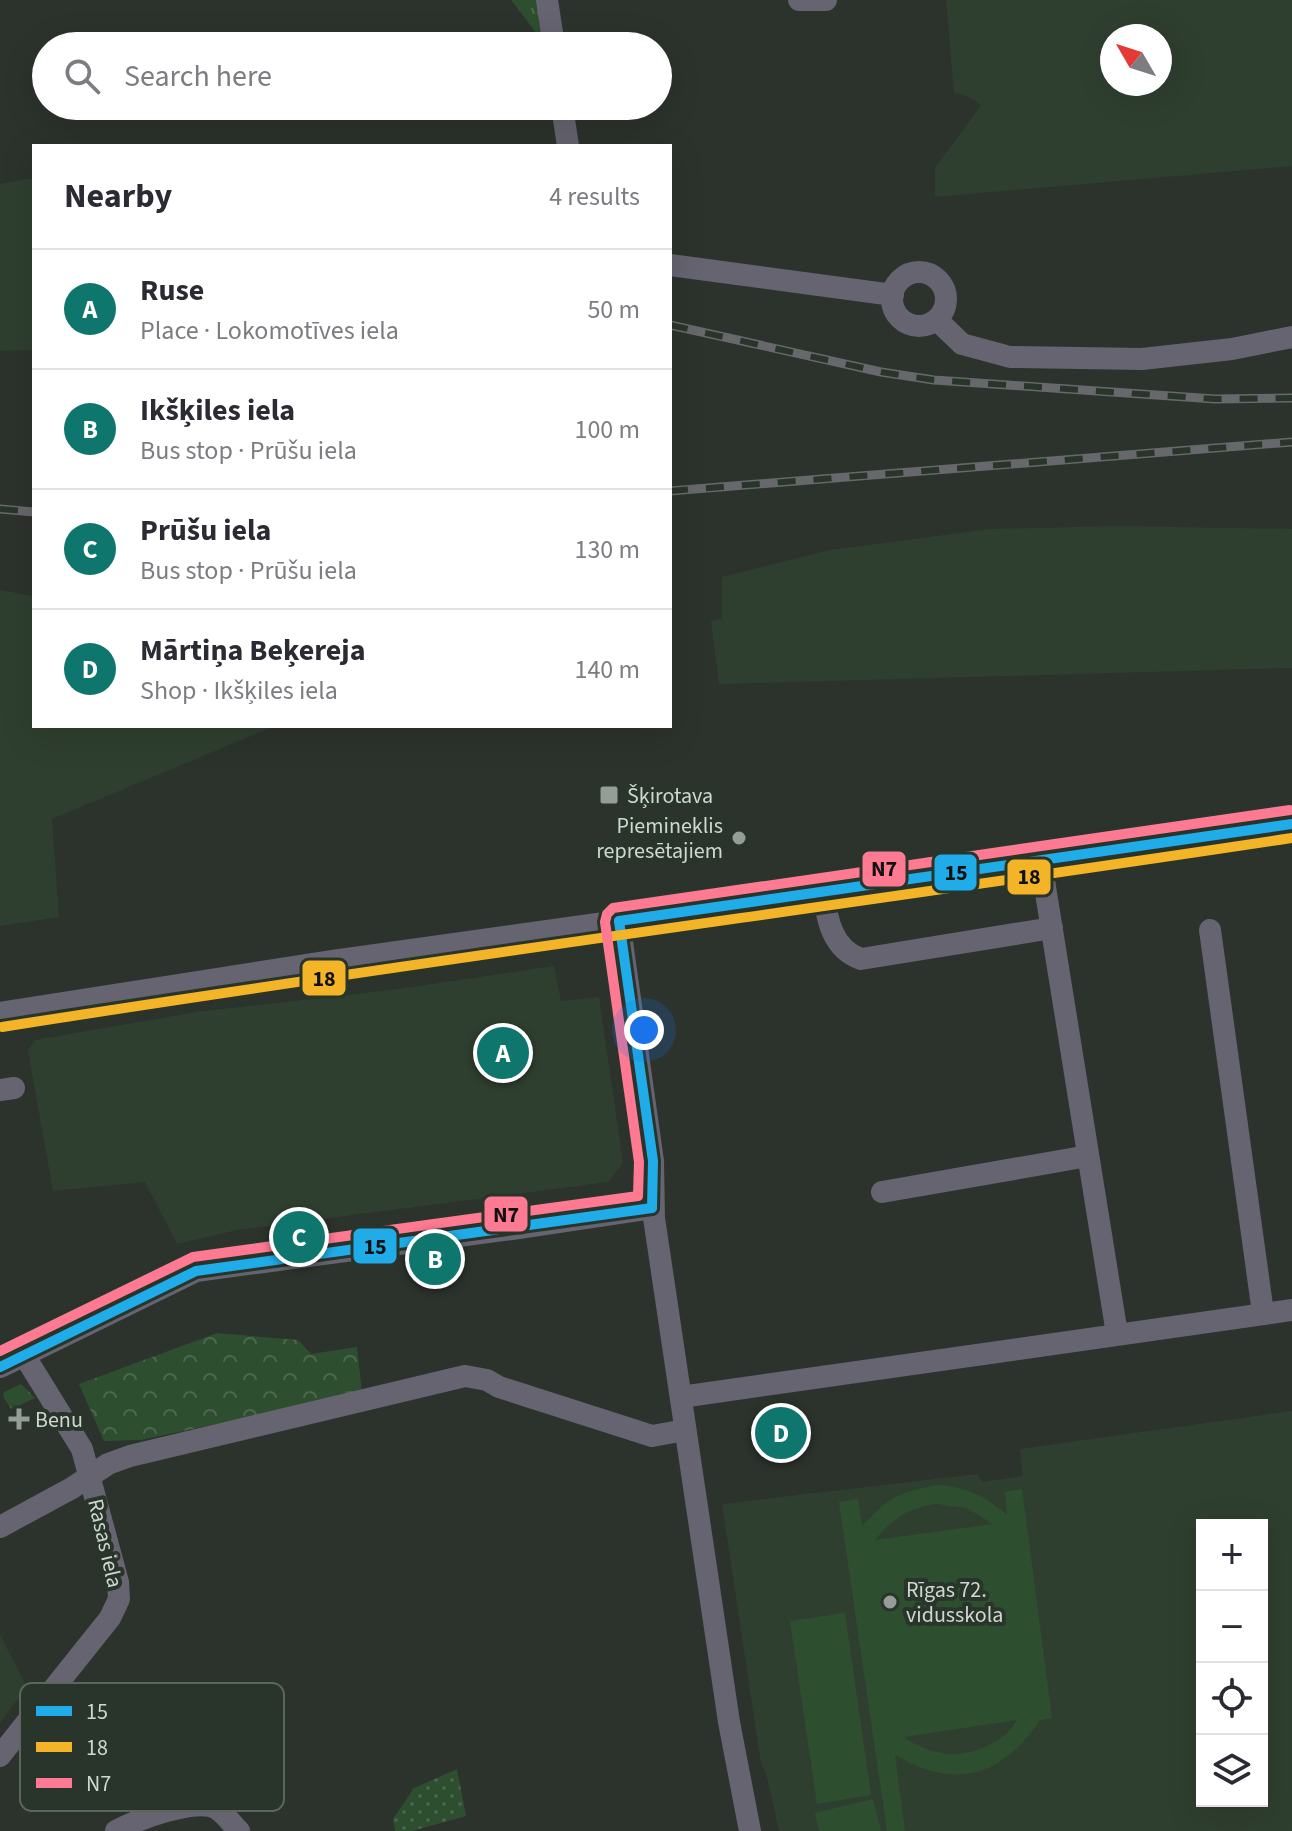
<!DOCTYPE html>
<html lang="en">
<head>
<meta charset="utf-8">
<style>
	:root { --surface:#fff; --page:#f7f7f7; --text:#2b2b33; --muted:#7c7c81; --line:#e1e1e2; --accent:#0f766e }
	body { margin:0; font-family:"Source Sans 3",sans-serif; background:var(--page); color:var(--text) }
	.controls { position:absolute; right:24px; bottom:24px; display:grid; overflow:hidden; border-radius:0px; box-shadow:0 8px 32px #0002 }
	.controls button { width:72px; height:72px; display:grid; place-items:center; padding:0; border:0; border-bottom:2px solid var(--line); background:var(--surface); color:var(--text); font:40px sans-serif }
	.compass { position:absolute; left:1100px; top:24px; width:72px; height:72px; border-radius:50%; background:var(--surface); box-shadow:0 8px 32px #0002; rotate:309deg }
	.you { position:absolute; left:644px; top:1030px; width:28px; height:28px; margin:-20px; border:6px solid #fff; border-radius:50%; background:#1a73e8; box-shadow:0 0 0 12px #1a73e833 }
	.badge { display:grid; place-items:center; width:52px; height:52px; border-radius:50%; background:var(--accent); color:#fff; font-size:26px; font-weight:700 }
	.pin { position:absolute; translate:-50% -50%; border:4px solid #fff; box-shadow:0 2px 8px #0006 }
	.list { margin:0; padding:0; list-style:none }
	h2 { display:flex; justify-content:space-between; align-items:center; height:104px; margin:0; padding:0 32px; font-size:34px }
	h2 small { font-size:26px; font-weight:400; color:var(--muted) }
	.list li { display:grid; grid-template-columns:52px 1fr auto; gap:24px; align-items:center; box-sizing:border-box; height:120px; padding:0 32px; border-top:2px solid var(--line) }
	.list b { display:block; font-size:30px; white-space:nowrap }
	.list p { margin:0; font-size:26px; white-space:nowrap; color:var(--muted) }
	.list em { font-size:26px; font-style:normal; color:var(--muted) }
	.icon { flex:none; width:44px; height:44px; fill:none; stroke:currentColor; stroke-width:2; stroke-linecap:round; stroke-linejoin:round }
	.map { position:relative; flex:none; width:1292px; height:1831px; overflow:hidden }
	.search { position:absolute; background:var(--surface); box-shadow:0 8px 32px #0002; left:32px; top:32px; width:640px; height:88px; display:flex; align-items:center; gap:20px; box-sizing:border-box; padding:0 28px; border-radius:44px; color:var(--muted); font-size:30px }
	.panel { position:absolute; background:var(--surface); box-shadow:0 8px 32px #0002; left:32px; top:144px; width:640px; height:584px; border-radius:0px }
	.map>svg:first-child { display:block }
</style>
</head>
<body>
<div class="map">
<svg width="1292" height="1831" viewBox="0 0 1292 1831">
	<defs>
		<pattern id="grass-tufts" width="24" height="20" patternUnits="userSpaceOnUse" patternTransform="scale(2)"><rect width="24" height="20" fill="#2d4f30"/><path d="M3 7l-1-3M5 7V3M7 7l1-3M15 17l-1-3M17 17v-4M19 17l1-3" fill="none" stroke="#4a684d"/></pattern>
		<pattern id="forest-crowns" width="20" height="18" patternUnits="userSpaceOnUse" patternTransform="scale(2)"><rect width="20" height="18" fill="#2d4f30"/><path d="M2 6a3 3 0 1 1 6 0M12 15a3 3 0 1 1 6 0" fill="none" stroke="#4a684d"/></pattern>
		<pattern id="park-dots" width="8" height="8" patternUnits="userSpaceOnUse" patternTransform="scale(2)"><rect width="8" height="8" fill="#2d4f30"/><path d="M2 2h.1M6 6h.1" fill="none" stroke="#4a684d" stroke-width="1.8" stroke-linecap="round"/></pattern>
	</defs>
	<rect width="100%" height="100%" fill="#2c322c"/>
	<!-- built -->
	<g fill="#2f3f2f" fill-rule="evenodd">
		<path d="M946,0h346v166l-357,31v-29l46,-63 -16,-10 -11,-2zM1112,36h48v48h-48z"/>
		<polygon points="34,178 34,350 0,351 0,184"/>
		<polygon points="1118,526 1292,529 1292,668 719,684 711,621 722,619 722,577 830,550 990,529"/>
		<polygon points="0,590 34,596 34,726 275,726 52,819 59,917 0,926"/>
		<polygon points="554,966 561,1001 599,997 623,1163 608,1182 237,1230 177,1244 145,1182 53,1191 28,1051 35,1040 196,1012 391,990"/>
		<path d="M1292,1411v420h-513l-13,-58 -5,-9 -39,-260 255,-30 6,8 40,-6 -3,-27zM1202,1525h60v276h-60z"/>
		<polygon points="0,1635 27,1687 0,1723"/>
	</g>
	<!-- grass -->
	<g fill="url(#grass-tufts)">
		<polygon points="511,0 536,0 543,42 515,5"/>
		<polygon points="21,1384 35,1398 11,1409 3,1396 4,1392"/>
	</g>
	<!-- forest -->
	<polygon fill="url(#forest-crowns)" points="217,1333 298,1340 311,1354 357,1347 362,1393 141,1440 104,1441 79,1384"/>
	<!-- park -->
	<polygon fill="url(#park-dots)" points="457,1769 466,1816 412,1831 395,1831 393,1819 414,1788"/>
	<!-- pitch -->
	<g fill="#2d4f30" fill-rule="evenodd">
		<path d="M938,1485c29,2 47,11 69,30l-2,-23 17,-3 30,229 -12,2c-39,58 -85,70 -145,35l10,76h-18l-48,-329 19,-3 4,27c27,-29 37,-34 76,-41zM936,1504l31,4 26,16 -118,16c17,-21 34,-33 61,-36zM1017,1720c-6,12 -18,21 -32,27 -31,13 -55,7 -82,-10z"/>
		<polygon points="845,1613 871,1795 817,1804 790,1621"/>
		<polygon points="873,1799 881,1831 819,1831 815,1813"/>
	</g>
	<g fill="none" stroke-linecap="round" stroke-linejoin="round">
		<!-- minor -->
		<g stroke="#666470" stroke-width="22">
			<polyline points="547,0 554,46"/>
			<polyline points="799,0 826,0"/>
			<polyline points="562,106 568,146"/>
			<polyline points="670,265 893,295"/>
			<circle cx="919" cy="299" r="27"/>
			<polyline points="937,320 962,344 1010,357 1142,359 1232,349 1292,337"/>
			<polyline points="1041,862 1117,1334"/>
			<path d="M823,892c4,27 9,57 38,67l191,-31"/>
			<polyline points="619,921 653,1161 654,1218 729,1722 750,1831"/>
			<polyline points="1210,930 1263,1313"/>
			<polyline points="0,1013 331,961 1041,862 1292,824"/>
			<polyline points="0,1090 14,1088"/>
			<polyline points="882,1192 1088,1156"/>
			<polyline points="0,1367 196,1271 512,1229 652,1208"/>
			<polyline points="681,1397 1292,1310"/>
			<polyline points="0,1527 72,1488 108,1464 130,1456 465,1376 487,1380 499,1387 652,1436 685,1430"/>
			<polyline points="0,1756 110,1618 119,1599 118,1582 82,1449 24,1355"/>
			<path d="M116,1831c20,-11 82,-35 101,-22 8,5 15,15 22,22"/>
		</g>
		<!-- rail casing -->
		<g stroke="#67686c" stroke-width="9">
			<g id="rail">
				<polyline points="670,325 881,372 934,380 1215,399 1292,398"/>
				<polyline points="670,491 1292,442"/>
				<polyline points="0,509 34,512"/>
			</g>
		</g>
		<!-- rail -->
		<use href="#rail" stroke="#29352a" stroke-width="6" stroke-dasharray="18" stroke-linecap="butt"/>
		<!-- bus-1 casing -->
		<g stroke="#29352a" stroke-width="16">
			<g id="bus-1">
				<polyline points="619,921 1292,824"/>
				<polyline points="619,921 653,1161 652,1208"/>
				<polyline points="0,1367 196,1271 652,1208"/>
			</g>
		</g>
		<!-- bus-2 casing -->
		<g stroke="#29352a" stroke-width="16">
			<path id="bus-2" d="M2,1027c429,-68 860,-124 1290,-189"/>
		</g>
		<!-- bus-3 casing -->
		<g stroke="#29352a" stroke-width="16">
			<polyline id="bus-3" points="0,1351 193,1257 638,1196 639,1162 605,922 607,914 613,908 1290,810"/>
		</g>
		<!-- bus-1 -->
		<use href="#bus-1" stroke="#20ace8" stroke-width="10"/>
		<!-- bus-2 -->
		<use href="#bus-2" stroke="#f4b427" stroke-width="10"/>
		<!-- bus-3 -->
		<use href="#bus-3" stroke="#fe7a93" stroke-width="10"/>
	</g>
	<!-- markers -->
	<g fill="#969d97" stroke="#29352a" stroke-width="3">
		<rect x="599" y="785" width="20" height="20" rx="4"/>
		<circle cx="739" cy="838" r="8"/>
		<path d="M15 1407h8v8h8v8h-8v8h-8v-8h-8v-8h8z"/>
		<circle cx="890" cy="1602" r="8"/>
	</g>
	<g text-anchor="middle" stroke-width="8" stroke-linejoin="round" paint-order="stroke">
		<!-- poi labels -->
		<g font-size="22" fill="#cfd7d0" stroke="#29352a" text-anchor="start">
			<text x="627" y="803">Šķirotava</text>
			<text x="723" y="833" text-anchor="end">Piemineklis<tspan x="723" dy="25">represētajiem</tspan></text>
			<text x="35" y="1427">Benu</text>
			<text x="906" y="1597">Rīgas 72.<tspan x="906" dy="25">vidusskola</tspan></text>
		</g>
		<!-- street labels -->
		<g font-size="22" fill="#cfd7d0" stroke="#29352a">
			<text transform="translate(106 1543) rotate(77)" y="8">Rasas iela</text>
		</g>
	</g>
	<!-- legend -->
	<rect x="20" y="1683" width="264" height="128" rx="12" fill="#29352a" stroke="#5b665c" stroke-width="2"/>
	<rect x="36" y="1706" width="36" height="10" fill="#20ace8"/>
	<rect x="36" y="1742" width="36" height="10" fill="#f4b427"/>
	<rect x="36" y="1778" width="36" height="10" fill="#fe7a93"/>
	<g font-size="22" fill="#cfd7d0">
		<text x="86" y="1719">15</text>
		<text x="86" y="1755">18</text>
		<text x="86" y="1791">N7</text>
	</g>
	<g stroke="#29352a" stroke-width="3">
		<rect x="861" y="850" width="46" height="38" rx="8" fill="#fe7a93"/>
		<rect x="933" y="853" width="45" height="39" rx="8" fill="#20ace8"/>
		<rect x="1006" y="858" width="46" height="38" rx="8" fill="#f4b427"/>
		<rect x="301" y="959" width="46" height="38" rx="8" fill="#f4b427"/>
		<rect x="483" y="1195" width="46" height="38" rx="8" fill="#fe7a93"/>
		<rect x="352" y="1227" width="46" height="38" rx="8" fill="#20ace8"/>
	</g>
	<g font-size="22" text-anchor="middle" font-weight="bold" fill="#111">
		<text x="884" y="876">N7</text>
		<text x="956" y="880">15</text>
		<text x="1029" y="884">18</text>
		<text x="324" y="986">18</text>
		<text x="506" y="1222">N7</text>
		<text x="375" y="1254">15</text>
	</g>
</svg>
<div class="controls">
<button>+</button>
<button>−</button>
<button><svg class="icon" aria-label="locate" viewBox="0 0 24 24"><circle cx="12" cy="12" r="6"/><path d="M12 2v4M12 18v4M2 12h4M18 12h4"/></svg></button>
<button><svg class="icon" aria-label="layers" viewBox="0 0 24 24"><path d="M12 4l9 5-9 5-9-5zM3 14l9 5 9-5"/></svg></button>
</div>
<svg class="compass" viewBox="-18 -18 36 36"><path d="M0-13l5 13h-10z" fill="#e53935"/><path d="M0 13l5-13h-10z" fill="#7c7c81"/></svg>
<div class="you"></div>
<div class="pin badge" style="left:503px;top:1053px">A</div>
<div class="pin badge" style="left:435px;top:1259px">B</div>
<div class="pin badge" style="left:299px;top:1237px">C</div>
<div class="pin badge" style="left:781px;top:1433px">D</div>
<div class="search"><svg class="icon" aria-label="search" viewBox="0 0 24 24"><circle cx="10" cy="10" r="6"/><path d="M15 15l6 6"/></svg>Search here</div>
<section class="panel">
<h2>Nearby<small>4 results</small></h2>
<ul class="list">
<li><span class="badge">A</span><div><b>Ruse</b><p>Place · Lokomotīves iela</p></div><em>50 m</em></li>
<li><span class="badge">B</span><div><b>Ikšķiles iela</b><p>Bus stop · Prūšu iela</p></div><em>100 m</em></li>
<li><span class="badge">C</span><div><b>Prūšu iela</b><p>Bus stop · Prūšu iela</p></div><em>130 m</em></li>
<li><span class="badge">D</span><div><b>Mārtiņa Beķereja</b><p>Shop · Ikšķiles iela</p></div><em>140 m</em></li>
</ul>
</section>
</div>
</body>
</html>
